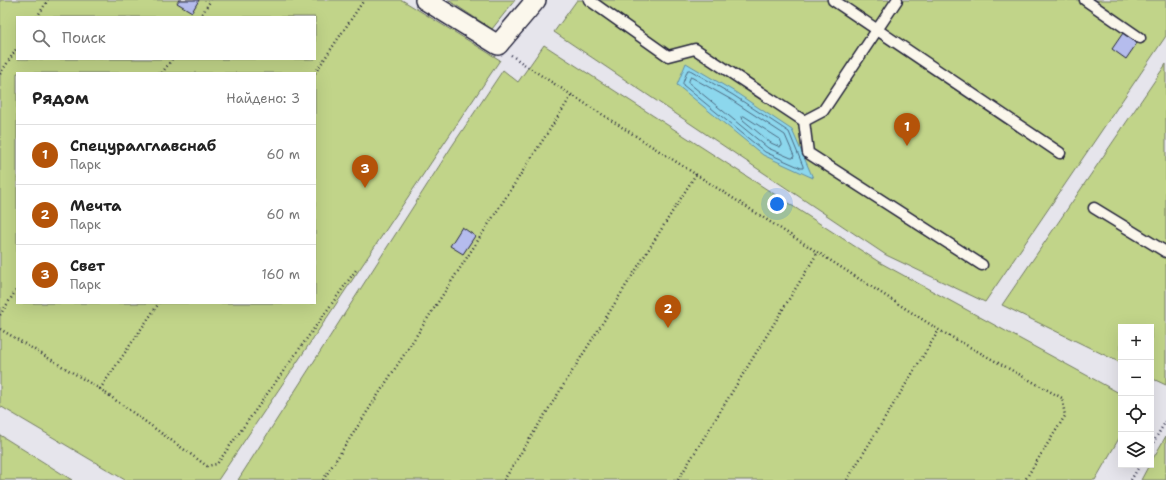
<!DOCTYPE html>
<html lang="ru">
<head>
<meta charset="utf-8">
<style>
	:root { --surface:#fff; --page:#f2f2f2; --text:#222; --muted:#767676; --line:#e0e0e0; --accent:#b45309 }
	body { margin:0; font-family:"Shantell Sans",sans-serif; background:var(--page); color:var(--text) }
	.controls { position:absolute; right:12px; bottom:12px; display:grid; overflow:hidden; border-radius:0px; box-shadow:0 4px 16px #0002 }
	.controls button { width:36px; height:36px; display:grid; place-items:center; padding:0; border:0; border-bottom:1px solid var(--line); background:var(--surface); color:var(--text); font:20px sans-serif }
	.you { position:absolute; left:777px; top:204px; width:14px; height:14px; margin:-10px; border:3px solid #fff; border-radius:50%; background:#1a73e8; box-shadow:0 0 0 6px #1a73e833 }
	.badge { display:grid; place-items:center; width:26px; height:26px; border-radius:50%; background:var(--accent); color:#fff; font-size:13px; font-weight:700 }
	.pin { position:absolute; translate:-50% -33px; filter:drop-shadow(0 1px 2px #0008) }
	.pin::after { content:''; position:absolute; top:21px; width:14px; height:12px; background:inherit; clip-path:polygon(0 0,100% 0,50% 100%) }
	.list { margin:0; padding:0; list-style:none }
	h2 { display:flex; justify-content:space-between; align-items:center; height:52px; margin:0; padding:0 16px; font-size:17px }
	h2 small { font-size:13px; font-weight:400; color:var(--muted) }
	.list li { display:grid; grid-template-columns:26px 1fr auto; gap:12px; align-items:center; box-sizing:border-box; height:60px; padding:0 16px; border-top:1px solid var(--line) }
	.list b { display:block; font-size:15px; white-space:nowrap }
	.list p { margin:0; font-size:13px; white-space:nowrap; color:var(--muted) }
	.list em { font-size:13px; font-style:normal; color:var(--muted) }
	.icon { flex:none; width:22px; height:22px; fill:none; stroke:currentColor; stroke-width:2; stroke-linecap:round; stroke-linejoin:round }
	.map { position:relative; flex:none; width:1166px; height:480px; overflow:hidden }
	.search { position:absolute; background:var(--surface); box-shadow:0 4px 16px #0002; left:16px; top:16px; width:300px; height:44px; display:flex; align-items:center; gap:10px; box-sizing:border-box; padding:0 14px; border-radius:0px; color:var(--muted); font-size:15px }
	.panel { position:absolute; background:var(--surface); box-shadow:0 4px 16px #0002; left:16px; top:72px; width:300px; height:232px; border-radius:0px }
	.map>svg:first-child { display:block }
</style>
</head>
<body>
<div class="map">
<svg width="1166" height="480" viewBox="0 0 1166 480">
	<rect width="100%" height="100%" fill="#e6e5ec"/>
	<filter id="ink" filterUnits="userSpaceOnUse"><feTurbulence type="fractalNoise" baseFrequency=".025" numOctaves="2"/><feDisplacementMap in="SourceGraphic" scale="8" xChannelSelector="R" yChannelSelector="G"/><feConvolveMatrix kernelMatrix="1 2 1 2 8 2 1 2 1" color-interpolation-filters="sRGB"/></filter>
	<g filter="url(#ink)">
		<!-- green -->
		<g fill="#c1d489" stroke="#727b62" fill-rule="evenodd">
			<path d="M0,0h402l98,60 -282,420h-93l-125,-74zM17,17h298v42h-298zM17,73h298v230h-298z"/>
			<polygon points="448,0 515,0 492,29"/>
			<polygon points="577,0 1166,0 1166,36 985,302 886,255 554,32"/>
			<polygon points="544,45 879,262 1121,394 1121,435 1095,480 238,480 452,146 503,70 518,82"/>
			<polygon points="1166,64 1166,385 1151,378 1151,327 1121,327 1121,363 1002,305"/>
			<polygon points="0,435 72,480 0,480"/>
			<polygon points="1166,436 1166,480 1141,480 1149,465 1151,465 1151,462"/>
		</g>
		<!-- water -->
		<polygon fill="#8cd7ed" stroke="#628fa6" points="686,63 735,92 792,130 813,178 763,155 677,85"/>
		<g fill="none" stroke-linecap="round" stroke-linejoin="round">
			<!-- shore -->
			<g stroke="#4c6a82" stroke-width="1">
				<polygon points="688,70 690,70 733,95 789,132 803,166 803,168 801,168 765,152 683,85 683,83"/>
				<polygon points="691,77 730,99 785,135 794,156 793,158 791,158 768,148 689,83 689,81"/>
				<polygon points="744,116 780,139 782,144 782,146 780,147 771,143 743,120 742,117"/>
			</g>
		</g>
		<!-- building -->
		<g fill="#b5bced" stroke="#22223b">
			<polygon points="179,0 199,0 192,12 177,3"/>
			<polygon points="1123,33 1137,43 1126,59 1112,49"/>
			<polygon points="462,227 475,236 463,254 450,246"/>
		</g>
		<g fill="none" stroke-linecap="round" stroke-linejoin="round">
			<!-- service casing -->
			<g stroke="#22223b" stroke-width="13">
				<g id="service">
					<polyline points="589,0 668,56 695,49 804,121 808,153 982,265"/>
					<polyline points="833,0 1060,153"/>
					<polyline points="1085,0 1140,38"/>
					<polyline points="804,121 823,111 897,0"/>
					<polyline points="1094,208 1166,252"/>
				</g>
			</g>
			<!-- minor casing -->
			<g stroke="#22223b" stroke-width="22">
				<polyline id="minor" points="425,0 498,45 536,0"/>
			</g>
			<!-- path -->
			<g stroke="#22223b" stroke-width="2.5" stroke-dasharray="1 3" stroke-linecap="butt">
				<polyline points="37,17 48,0"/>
				<polyline points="200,17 211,0"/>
				<polyline points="511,55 528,67 939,330 1062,398 1065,416 1025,480"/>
				<polyline points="162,73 172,59"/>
				<polyline points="315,73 364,0"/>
				<polyline points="0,74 17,48"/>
				<polyline points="0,315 17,289"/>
				<polyline points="0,329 100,389 207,466 217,464 356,270"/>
				<polyline points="100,389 159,303"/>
				<polyline points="1151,446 1166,421"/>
				<polyline points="323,480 572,95"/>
				<polyline points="504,480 696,174"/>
				<polyline points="678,480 818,252"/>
				<polyline points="847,480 939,330"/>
				<polyline points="1131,480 1140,465"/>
			</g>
			<!-- service -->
			<use href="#service" stroke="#fbf7ec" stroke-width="10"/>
			<!-- minor -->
			<use href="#minor" stroke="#fbf7ec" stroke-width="19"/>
		</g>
	</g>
</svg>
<div class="controls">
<button>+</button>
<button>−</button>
<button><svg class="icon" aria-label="locate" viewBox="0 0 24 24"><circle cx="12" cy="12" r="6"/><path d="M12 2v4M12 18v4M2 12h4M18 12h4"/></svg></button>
<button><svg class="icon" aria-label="layers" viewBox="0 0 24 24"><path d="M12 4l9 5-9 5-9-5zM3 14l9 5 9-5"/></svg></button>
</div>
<div class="you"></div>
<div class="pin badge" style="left:907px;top:146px">1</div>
<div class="pin badge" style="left:668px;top:328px">2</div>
<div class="pin badge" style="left:365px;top:188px">3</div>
<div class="search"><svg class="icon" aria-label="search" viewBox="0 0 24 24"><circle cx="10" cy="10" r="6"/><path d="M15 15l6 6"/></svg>Поиск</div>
<section class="panel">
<h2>Рядом<small>Найдено: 3</small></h2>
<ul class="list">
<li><span class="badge">1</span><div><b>Спецуралглавснаб</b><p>Парк</p></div><em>60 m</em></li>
<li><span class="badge">2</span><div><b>Мечта</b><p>Парк</p></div><em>60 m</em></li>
<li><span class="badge">3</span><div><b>Свет</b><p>Парк</p></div><em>160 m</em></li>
</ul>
</section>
</div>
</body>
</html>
